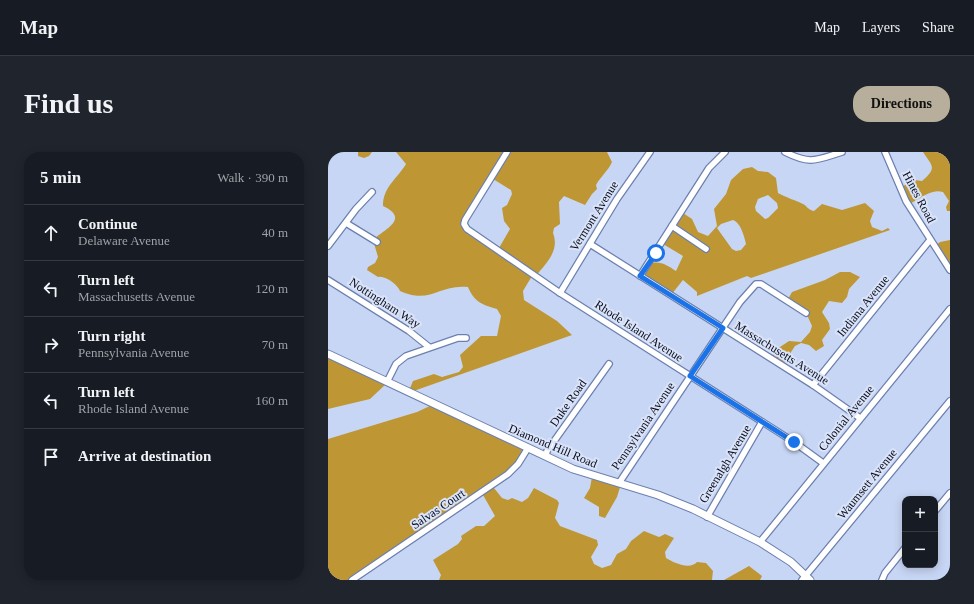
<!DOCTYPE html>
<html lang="en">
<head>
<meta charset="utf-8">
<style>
	:root { --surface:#171b24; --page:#20242c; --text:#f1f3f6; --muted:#9ea1a6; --line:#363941; --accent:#b7af9b }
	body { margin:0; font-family:Georgia,serif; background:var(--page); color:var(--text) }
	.controls { position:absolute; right:12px; bottom:12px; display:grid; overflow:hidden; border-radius:8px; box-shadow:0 2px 10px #0003 }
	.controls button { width:36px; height:36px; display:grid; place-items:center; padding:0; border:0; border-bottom:1px solid var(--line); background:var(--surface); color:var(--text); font:20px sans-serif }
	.stop { position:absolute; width:12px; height:12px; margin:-9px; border:3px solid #1a73e8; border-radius:50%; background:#fff }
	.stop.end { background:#1a73e8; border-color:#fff; box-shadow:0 1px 4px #0008 }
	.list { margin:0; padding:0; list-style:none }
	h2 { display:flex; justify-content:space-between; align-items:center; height:52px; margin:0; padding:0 16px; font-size:17px }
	h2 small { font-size:13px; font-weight:400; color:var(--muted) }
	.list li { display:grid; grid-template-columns:26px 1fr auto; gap:12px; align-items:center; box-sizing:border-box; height:56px; padding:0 16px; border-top:1px solid var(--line) }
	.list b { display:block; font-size:15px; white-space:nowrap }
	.list p { margin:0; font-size:13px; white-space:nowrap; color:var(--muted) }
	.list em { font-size:13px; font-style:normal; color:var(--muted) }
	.icon { flex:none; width:22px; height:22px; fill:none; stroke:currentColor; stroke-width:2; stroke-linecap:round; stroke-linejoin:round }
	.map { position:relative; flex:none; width:622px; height:428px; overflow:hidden; border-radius:16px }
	header { display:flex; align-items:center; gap:24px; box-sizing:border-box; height:56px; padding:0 20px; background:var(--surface); border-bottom:1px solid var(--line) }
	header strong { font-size:19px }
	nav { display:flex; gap:22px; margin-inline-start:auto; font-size:14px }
	.intro { display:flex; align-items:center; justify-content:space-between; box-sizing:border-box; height:96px; padding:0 24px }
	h1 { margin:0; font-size:28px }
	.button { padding:10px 18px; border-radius:16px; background:var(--accent); color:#111; font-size:14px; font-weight:700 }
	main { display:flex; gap:24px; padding:0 24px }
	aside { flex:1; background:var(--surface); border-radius:16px; box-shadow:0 2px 10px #0003 }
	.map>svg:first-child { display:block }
</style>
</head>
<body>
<header>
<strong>Map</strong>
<nav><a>Map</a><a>Layers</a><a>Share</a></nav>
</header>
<div class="intro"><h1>Find us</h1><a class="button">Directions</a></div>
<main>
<aside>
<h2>5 min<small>Walk · 390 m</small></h2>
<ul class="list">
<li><svg class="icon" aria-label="ahead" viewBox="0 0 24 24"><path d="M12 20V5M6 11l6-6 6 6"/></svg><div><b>Continue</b><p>Delaware Avenue</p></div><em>40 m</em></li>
<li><svg class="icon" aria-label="left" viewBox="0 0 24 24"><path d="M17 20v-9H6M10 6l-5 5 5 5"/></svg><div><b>Turn left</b><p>Massachusetts Avenue</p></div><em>120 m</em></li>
<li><svg class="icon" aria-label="right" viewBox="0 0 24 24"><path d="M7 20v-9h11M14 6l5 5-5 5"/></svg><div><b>Turn right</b><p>Pennsylvania Avenue</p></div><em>70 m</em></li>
<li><svg class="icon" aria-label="left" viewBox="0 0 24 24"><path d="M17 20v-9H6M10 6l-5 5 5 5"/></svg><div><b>Turn left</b><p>Rhode Island Avenue</p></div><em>160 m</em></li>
<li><svg class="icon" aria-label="arrive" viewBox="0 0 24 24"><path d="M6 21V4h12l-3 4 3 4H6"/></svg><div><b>Arrive at destination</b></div></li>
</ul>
</aside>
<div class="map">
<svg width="622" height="428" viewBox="0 0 622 428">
	<rect width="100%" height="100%" fill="#c8d6f5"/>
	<!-- forest -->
	<g fill="#be9734" fill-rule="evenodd">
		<polygon points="30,0 44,0 41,4 36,6 30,4"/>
		<path d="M68,0h211l5,10c-4,9 -11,14 -16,23l1,4 -5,5 -7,11 -21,-9 -5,6 1,22 -6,4 -1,5c7,18 -7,30 -17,43h-4l-9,15 1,9 33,21 15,14 -164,58 5,-12 21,-7 8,3 17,-5 4,-5 -3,-12 21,-19h16l4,-20 -4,-7c-14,-4 -23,-7 -29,-22 -30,-3 -37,18 -68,4 -2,-6 -15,-16 -22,-14l-11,-7 1,-3 7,-4 3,-6 -5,-17c10,-10 38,-21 10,-34 0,-19 14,-27 23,-42zM165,27l18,11 1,4 -5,11 -5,3 2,13 6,8 -11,19 -34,-22 2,-7z"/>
		<path d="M595,0h27v59h-3l-1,-4 3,-6 -6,-9c-12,-4 -23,7 -34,12l-8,-17 14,-7 7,1c15,-13 11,-14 1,-29z"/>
		<path d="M424,15l6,4 10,1 8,6 2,15c9,5 17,7 25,11 4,2 5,6 11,7l8,-7 20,6 23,-7 9,8 -4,10 2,6 10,4 6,-3 2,2 -139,48 -4,-2 -50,20v-4l-14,-12 -12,15 -28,-18 8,-14c11,-2 17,3 25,8l7,-15 -20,-12 20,-31 9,6 6,13 10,4 9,-10 -3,-17 12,-15 5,-14 12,-11zM440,43l9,8 1,5 -10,10 -3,1 -9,-8 -1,-4 3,-8zM405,68c8,3 11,16 13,24l-5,6 -5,1 -4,-2 -15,-21 4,-4z"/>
		<polygon points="622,88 622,117 607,94 612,90"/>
		<polygon points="512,120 522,120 532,125 521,137 519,145 514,151 501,149 494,160 501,171 502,177 494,188 496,194 488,199 481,193 473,191 467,194 454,214 442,206 449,197 461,189 473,190 482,180 484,174 479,163 459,149 464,140 497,128"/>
		<polygon points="0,204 58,232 42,247 0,257"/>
		<path d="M104,253l97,46 -11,17 -24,20 8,10 6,2 4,-2 10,4 6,-4 6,-10 23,12 2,3 -4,15 5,8 37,14 1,5 -7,12 3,7 8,4 9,-3 6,-11 9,-5 5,-8 13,-10 15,6 6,-3 9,4 -9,14 1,6c8,5 24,12 31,4l9,1 7,8 -1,9h-273l2,-5 -8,-15 25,-16 4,-5 -1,-3 15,-10h8l11,-10 -12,-21 -127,85h-28v-141l89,-27z"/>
		<polygon points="264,325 293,332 289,345 277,366 271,364 271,355 256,346 262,336"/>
		<polygon points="421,414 434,424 432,428 396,428"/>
	</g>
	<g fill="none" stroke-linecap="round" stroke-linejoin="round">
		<!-- minor casing -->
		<g stroke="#6c80af" stroke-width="8">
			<g id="minor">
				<polyline points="179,0 137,68 136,72 139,77 232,141 466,290 495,311"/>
				<path d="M457,0c26,13 31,8 57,0"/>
				<polyline points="557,0 578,49 622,118"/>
				<polyline points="18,71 49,90"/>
				<polyline points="344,74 378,97"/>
				<polyline points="262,92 485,233 532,266"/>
				<polyline points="0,94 28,57 44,40"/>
				<polyline points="312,124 381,16 397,0"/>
				<polyline points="0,128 81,179 101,195"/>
				<polyline points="232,141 289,47 322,0"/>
				<polyline points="59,230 68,212 78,204 130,186 138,186"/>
				<polyline points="485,233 602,88"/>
				<polyline points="218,304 219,299 281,212"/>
				<polyline points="291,331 412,150 428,132 433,132 478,161"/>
				<polyline points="607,359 622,341"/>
				<polyline points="379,365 434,270"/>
				<polyline points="432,390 622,157"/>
				<polyline points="24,428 180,322 190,312 200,296"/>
				<polyline points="474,428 622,249"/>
				<polyline points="554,428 557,421 577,396"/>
			</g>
		</g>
		<!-- major casing -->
		<g stroke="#6c80af" stroke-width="9">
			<polyline id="major" points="0,202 245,317 330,343 365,357 432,390 463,410 482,428"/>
		</g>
		<!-- minor -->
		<use href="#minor" stroke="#fff" stroke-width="5.5"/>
		<!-- major -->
		<use href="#major" stroke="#fff" stroke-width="7"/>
	</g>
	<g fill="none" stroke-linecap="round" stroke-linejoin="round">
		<!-- route -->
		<polyline stroke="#1a73e8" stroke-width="5" points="328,101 312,124 395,176 362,224 466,290"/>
	</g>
	<g text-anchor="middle" stroke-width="4" stroke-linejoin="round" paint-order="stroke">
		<!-- street labels -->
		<g font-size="12" fill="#060c1d" stroke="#dae3f8">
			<text transform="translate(591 45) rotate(62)" y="4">Hines Road</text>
			<text transform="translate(266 64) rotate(-58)" y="4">Vermont Avenue</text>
			<text transform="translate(57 151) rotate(33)" y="4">Nottingham Way</text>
			<text transform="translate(535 154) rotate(-51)" y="4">Indiana Avenue</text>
			<text transform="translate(311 179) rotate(33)" y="4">Rhode Island Avenue</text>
			<text transform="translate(454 201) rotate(32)" y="4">Massachusetts Avenue</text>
			<text transform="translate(240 251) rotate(-55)" y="4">Duke Road</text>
			<text transform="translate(518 266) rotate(-51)" y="4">Colonial Avenue</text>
			<text transform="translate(315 274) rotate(-56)" y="4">Pennsylvania Avenue</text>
			<text transform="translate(225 294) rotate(23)" y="4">Diamond Hill Road</text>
			<text transform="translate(397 312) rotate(-59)" y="4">Greenalgh Avenue</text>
			<text transform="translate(539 332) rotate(-51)" y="4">Waumsett Avenue</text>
			<text transform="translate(110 357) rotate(-34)" y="4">Salvas Court</text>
		</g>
	</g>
</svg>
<div class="controls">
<button>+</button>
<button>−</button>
</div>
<div class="stop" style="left:328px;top:101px"></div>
<div class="stop end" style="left:466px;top:290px"></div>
</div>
</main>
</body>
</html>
